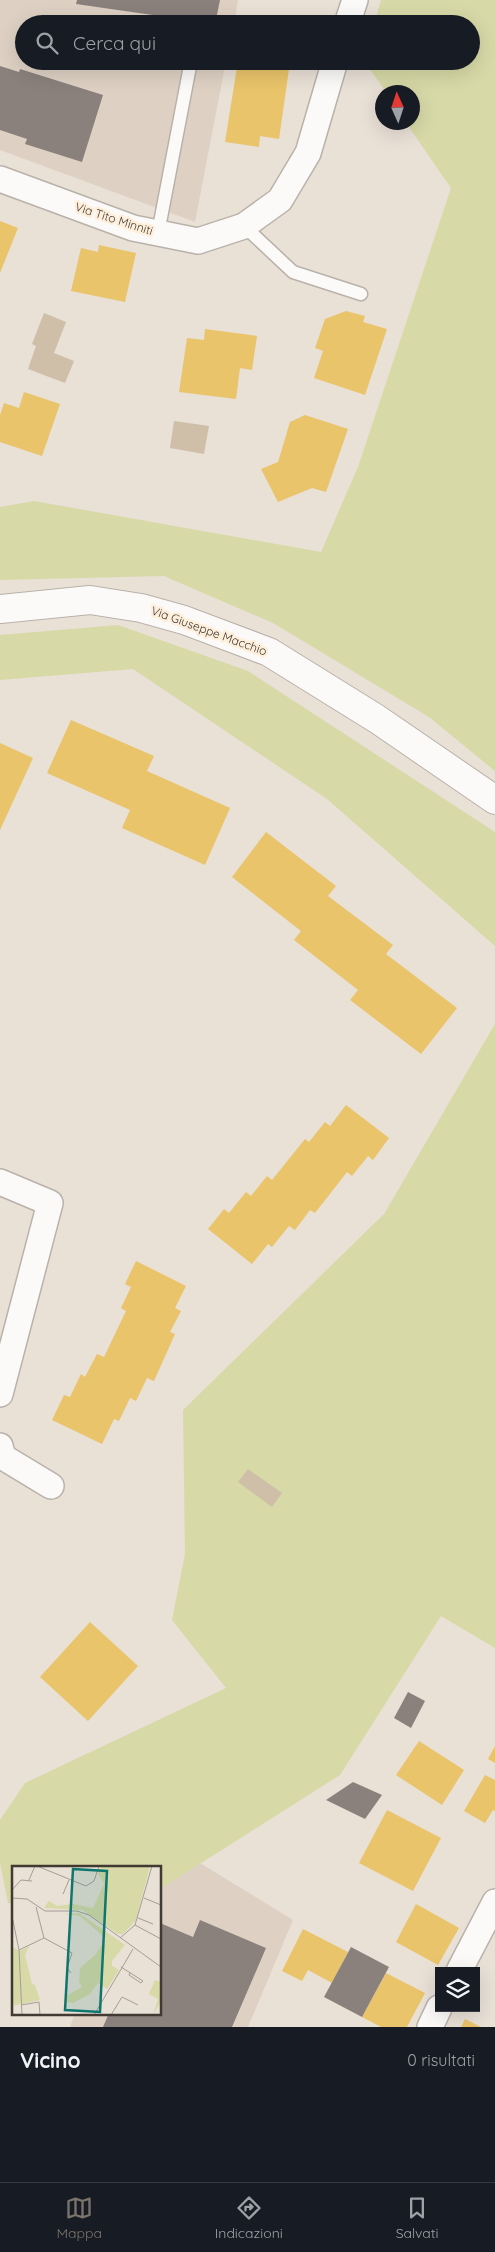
<!DOCTYPE html>
<html lang="it">
<head>
<meta charset="utf-8">
<style>
	:root { --surface:#171b24; --page:#20242c; --text:#f1f3f6; --muted:#9ea1a6; --line:#363941; --accent:#7b746b }
	body { margin:0; font-family:Quicksand,sans-serif; background:var(--page); color:var(--text) }
	.controls { position:absolute; right:15px; bottom:15px; display:grid; overflow:hidden; border-radius:0px; box-shadow:0 5px 20px #0002 }
	.controls button { width:45px; height:45px; display:grid; place-items:center; padding:0; border:0; border-bottom:1px solid var(--line); background:var(--surface); color:var(--text); font:25px sans-serif }
	.compass { position:absolute; left:375px; top:85px; width:45px; height:45px; border-radius:50%; background:var(--surface); box-shadow:0 5px 20px #0002; rotate:357deg }
	.list { margin:0; padding:0; list-style:none }
	h2 { display:flex; justify-content:space-between; align-items:center; height:65px; margin:0; padding:0 20px; font-size:21px }
	h2 small { font-size:16px; font-weight:400; color:var(--muted) }
	.icon { flex:none; width:28px; height:28px; fill:none; stroke:currentColor; stroke-width:2; stroke-linecap:round; stroke-linejoin:round }
	.map { position:relative; flex:none; width:495px; height:2027px; overflow:hidden }
	.search { position:absolute; background:var(--surface); box-shadow:0 5px 20px #0002; left:15px; right:15px; top:15px; height:55px; display:flex; align-items:center; gap:12px; box-sizing:border-box; padding:0 18px; border-radius:28px; color:var(--muted); font-size:19px }
	.sheet { height:155px; background:var(--surface) }
	nav { display:flex; justify-content:space-around; align-items:center; box-sizing:border-box; height:70px; border-top:1px solid var(--line); background:var(--surface); font-size:14px; color:var(--muted) }
	nav a { display:grid; justify-items:center; gap:2px }
	nav .on { color:var(--accent) }
	.map>svg:first-child { display:block }
</style>
</head>
<body>
<div class="map">
<svg width="495" height="2027" viewBox="0 0 495 2027">
	<rect width="100%" height="100%" fill="#e9e0d6"/>
	<!-- industrial -->
	<g fill="#ded1c4">
		<polygon points="0,0 238,0 234,24 24,24 24,61 226,61 195,222 0,150"/>
		<polygon points="200,1863 293,1920 248,2027 70,2027 75,2013 160,2013 160,1889"/>
	</g>
	<!-- green -->
	<g fill="#d7d9a7">
		<polygon points="381,0 495,0 495,771 429,717 273,623 164,576 0,580 0,507 34,501 321,552 358,467 451,188 406,123 412,122 412,92 386,92 364,61 471,61 471,24 374,24"/>
		<polygon points="118,625 248,671 495,832 495,946 327,799 133,669 0,680 0,635"/>
		<polygon points="495,1024 495,1648 441,1616 340,1775 160,1889 160,1867 14,1867 14,1904 8,1903 0,1863 0,1820 25,1783 226,1688 172,1620 185,1554 183,1410 384,1214"/>
	</g>
	<!-- homes -->
	<g fill="#e9c46a">
		<polygon points="246,61 290,62 279,139 260,136 259,147 225,142 237,67 245,68"/>
		<polygon points="0,221 18,228 0,273"/>
		<polygon points="99,245 136,253 125,302 71,291 81,248 98,252"/>
		<polygon points="346,311 365,316 363,322 387,329 365,395 314,378 323,351 315,348 325,319"/>
		<polygon points="205,329 257,336 252,370 240,368 236,399 179,392 187,338 204,340"/>
		<polygon points="24,392 60,404 42,456 0,442 0,415 4,403 19,408"/>
		<polygon points="305,415 348,429 326,492 312,488 278,502 261,469 278,462 290,422"/>
		<polygon points="71,720 154,756 147,771 230,808 205,865 122,828 130,810 47,773"/>
		<polygon points="0,743 33,758 0,830"/>
		<polygon points="266,832 336,886 328,896 393,945 386,954 457,1008 421,1054 350,1000 358,990 294,940 301,931 232,877"/>
		<polygon points="346,1105 389,1138 373,1160 368,1156 352,1176 347,1172 315,1213 310,1210 295,1230 289,1226 272,1247 268,1244 252,1264 208,1229 224,1209 229,1213 246,1192 251,1196 267,1176 272,1180 305,1139 309,1142 325,1122 330,1126"/>
		<polygon points="136,1261 186,1286 175,1308 181,1311 170,1332 175,1334 154,1381 147,1378 136,1401 130,1398 119,1421 114,1419 102,1444 52,1420 64,1395 70,1397 81,1374 85,1377 97,1354 104,1357 126,1311 121,1308 131,1287 125,1284"/>
		<polygon points="90,1622 138,1666 88,1721 40,1677"/>
		<polygon points="419,1741 464,1770 442,1805 396,1775"/>
		<polygon points="495,1746 495,1763 488,1759"/>
		<polygon points="485,1775 495,1780 495,1811 493,1810 485,1823 464,1811"/>
		<polygon points="387,1810 441,1838 413,1891 359,1863"/>
		<polygon points="416,1904 459,1928 438,1965 396,1942"/>
		<polygon points="303,1929 348,1952 332,1983 308,1970 302,1981 282,1971"/>
		<polygon points="386,1973 425,1993 407,2027 381,2027 362,2017"/>
		<polygon points="465,2019 481,2027 461,2027"/>
	</g>
	<!-- industry -->
	<g fill="#8a817c">
		<polygon points="77,0 220,0 215,24 76,4"/>
		<polygon points="0,66 19,72 20,69 103,95 82,162 25,144 27,139 0,130"/>
		<polygon points="408,1692 425,1701 411,1728 394,1718"/>
		<polygon points="353,1782 382,1795 365,1819 326,1800"/>
		<polygon points="200,1920 266,1948 232,2027 103,2027 109,2013 160,2013 160,1923 193,1937"/>
		<polygon points="351,1947 389,1967 362,2017 324,1997"/>
	</g>
	<!-- building -->
	<g fill="#cfbea8">
		<polygon points="44,313 66,322 54,353 74,361 65,383 28,369 36,346 32,344"/>
		<polygon points="174,421 209,426 204,454 170,448"/>
		<polygon points="248,1469 282,1493 272,1507 238,1482"/>
	</g>
	<g fill="none" stroke-linecap="round" stroke-linejoin="round">
		<!-- service casing -->
		<g stroke="#b9b2aa" stroke-width="15">
			<g id="service">
				<polyline points="244,226 293,272 361,294"/>
				<polyline points="158,233 191,61"/>
			</g>
		</g>
		<!-- minor casing -->
		<g stroke="#b9b2aa" stroke-width="28">
			<g id="minor">
				<polyline points="347,24 355,0"/>
				<polyline points="0,179 133,228 198,241 244,226 280,200 308,153 335,61"/>
				<polyline points="0,1182 50,1203 0,1394"/>
				<polyline points="0,1446 3,1457 51,1486"/>
				<polyline points="459,1971 495,1902"/>
				<polyline points="430,2027 439,2008"/>
			</g>
		</g>
		<!-- tertiary casing -->
		<g stroke="#b9b2aa" stroke-width="30">
			<polyline id="tertiary" points="0,609 90,600 141,608 184,620 269,652 377,719 495,800"/>
		</g>
		<!-- service -->
		<use href="#service" stroke="#fcfaf9" stroke-width="12"/>
		<!-- minor -->
		<use href="#minor" stroke="#fcfaf9" stroke-width="25"/>
		<!-- tertiary -->
		<use href="#tertiary" stroke="#fcfaf9" stroke-width="28"/>
	</g>
	<g text-anchor="middle" stroke-width="5" stroke-linejoin="round" paint-order="stroke">
		<!-- street labels -->
		<g font-size="12" fill="#403a32" stroke="#feefdb">
			<text transform="translate(114 219) rotate(18)" y="4">Via Tito Minniti</text>
			<text transform="translate(209 631) rotate(20)" y="4">Via Giuseppe Macchio</text>
		</g>
	</g>
	<!-- overview -->
	<g transform="translate(12 1866)">
		<rect width="149" height="149" fill="#e9e0d6"/>
		<path d="M89,0h49l-14,54 -13,14h-5l-36,-24 -38,-2 5,-7 8,5 16,-2 20,4 11,-24 -6,-10zM67,47l46,32 -13,16v5l7,4 -12,19 -9,-6 -8,11 -17,9 -7,-1v-6l16,-9 -3,-5 1,-14 15,-13 11,-16 -26,-23 -17,-2zM17,80l-4,9 7,29 3,1 5,15 -28,6v-59l8,4zM143,114l6,2v19l-8,14 5,-16 -9,-5z" fill="#d7d9a7"/>
		<path fill="none" stroke="#a59e94" stroke-width="1" d="M25,0l49,20 8,-5 5,-15M17,14l6,-14M0,24l9,-10 11,1M51,28l6,-14M0,32l15,1 18,12h32l12,4 72,52M132,32l17,7M24,41l8,31 28,15 -5,15 4,5M0,50l7,34 3,65M126,52l15,6M123,59l26,14M108,72l15,-13 17,-59M7,84l25,-12M109,101l22,14M118,107l-1,2 12,8 2,-2M9,139l18,-3 1,13M82,149l39,-66M99,149l11,-18 16,8"/>
		<path fill="#0f766e" fill-opacity="0.15" stroke="#0f766e" stroke-width="2.5" d="M61,3l34,2 -7,141 -35,-2z"/>
		<rect width="149" height="149" fill="none" stroke="#403a32" stroke-width="2.5"/>
	</g>
</svg>
<div class="controls">
<button><svg class="icon" aria-label="layers" viewBox="0 0 24 24"><path d="M12 4l9 5-9 5-9-5zM3 14l9 5 9-5"/></svg></button>
</div>
<svg class="compass" viewBox="-18 -18 36 36"><path d="M0-13l5 13h-10z" fill="#e53935"/><path d="M0 13l5-13h-10z" fill="#9ea1a6"/></svg>
<div class="search"><svg class="icon" aria-label="search" viewBox="0 0 24 24"><circle cx="10" cy="10" r="6"/><path d="M15 15l6 6"/></svg>Cerca qui</div>
</div>
<section class="sheet">
<h2>Vicino<small>0 risultati</small></h2>
<ul class="list">
</ul>
</section>
<nav>
<a class="on"><svg class="icon" aria-label="map" viewBox="0 0 24 24"><path d="M3 6l6-2 6 2 6-2v14l-6 2-6-2-6 2zM9 4v14M15 6v14"/></svg>Mappa</a>
<a><svg class="icon" aria-label="directions" viewBox="0 0 24 24"><path d="M12 3l9 9-9 9-9-9zM9 14v-3h6M13 9l2 2-2 2"/></svg>Indicazioni</a>
<a><svg class="icon" aria-label="saved" viewBox="0 0 24 24"><path d="M7 4h10v16l-5-4-5 4z"/></svg>Salvati</a>
</nav>
</body>
</html>
